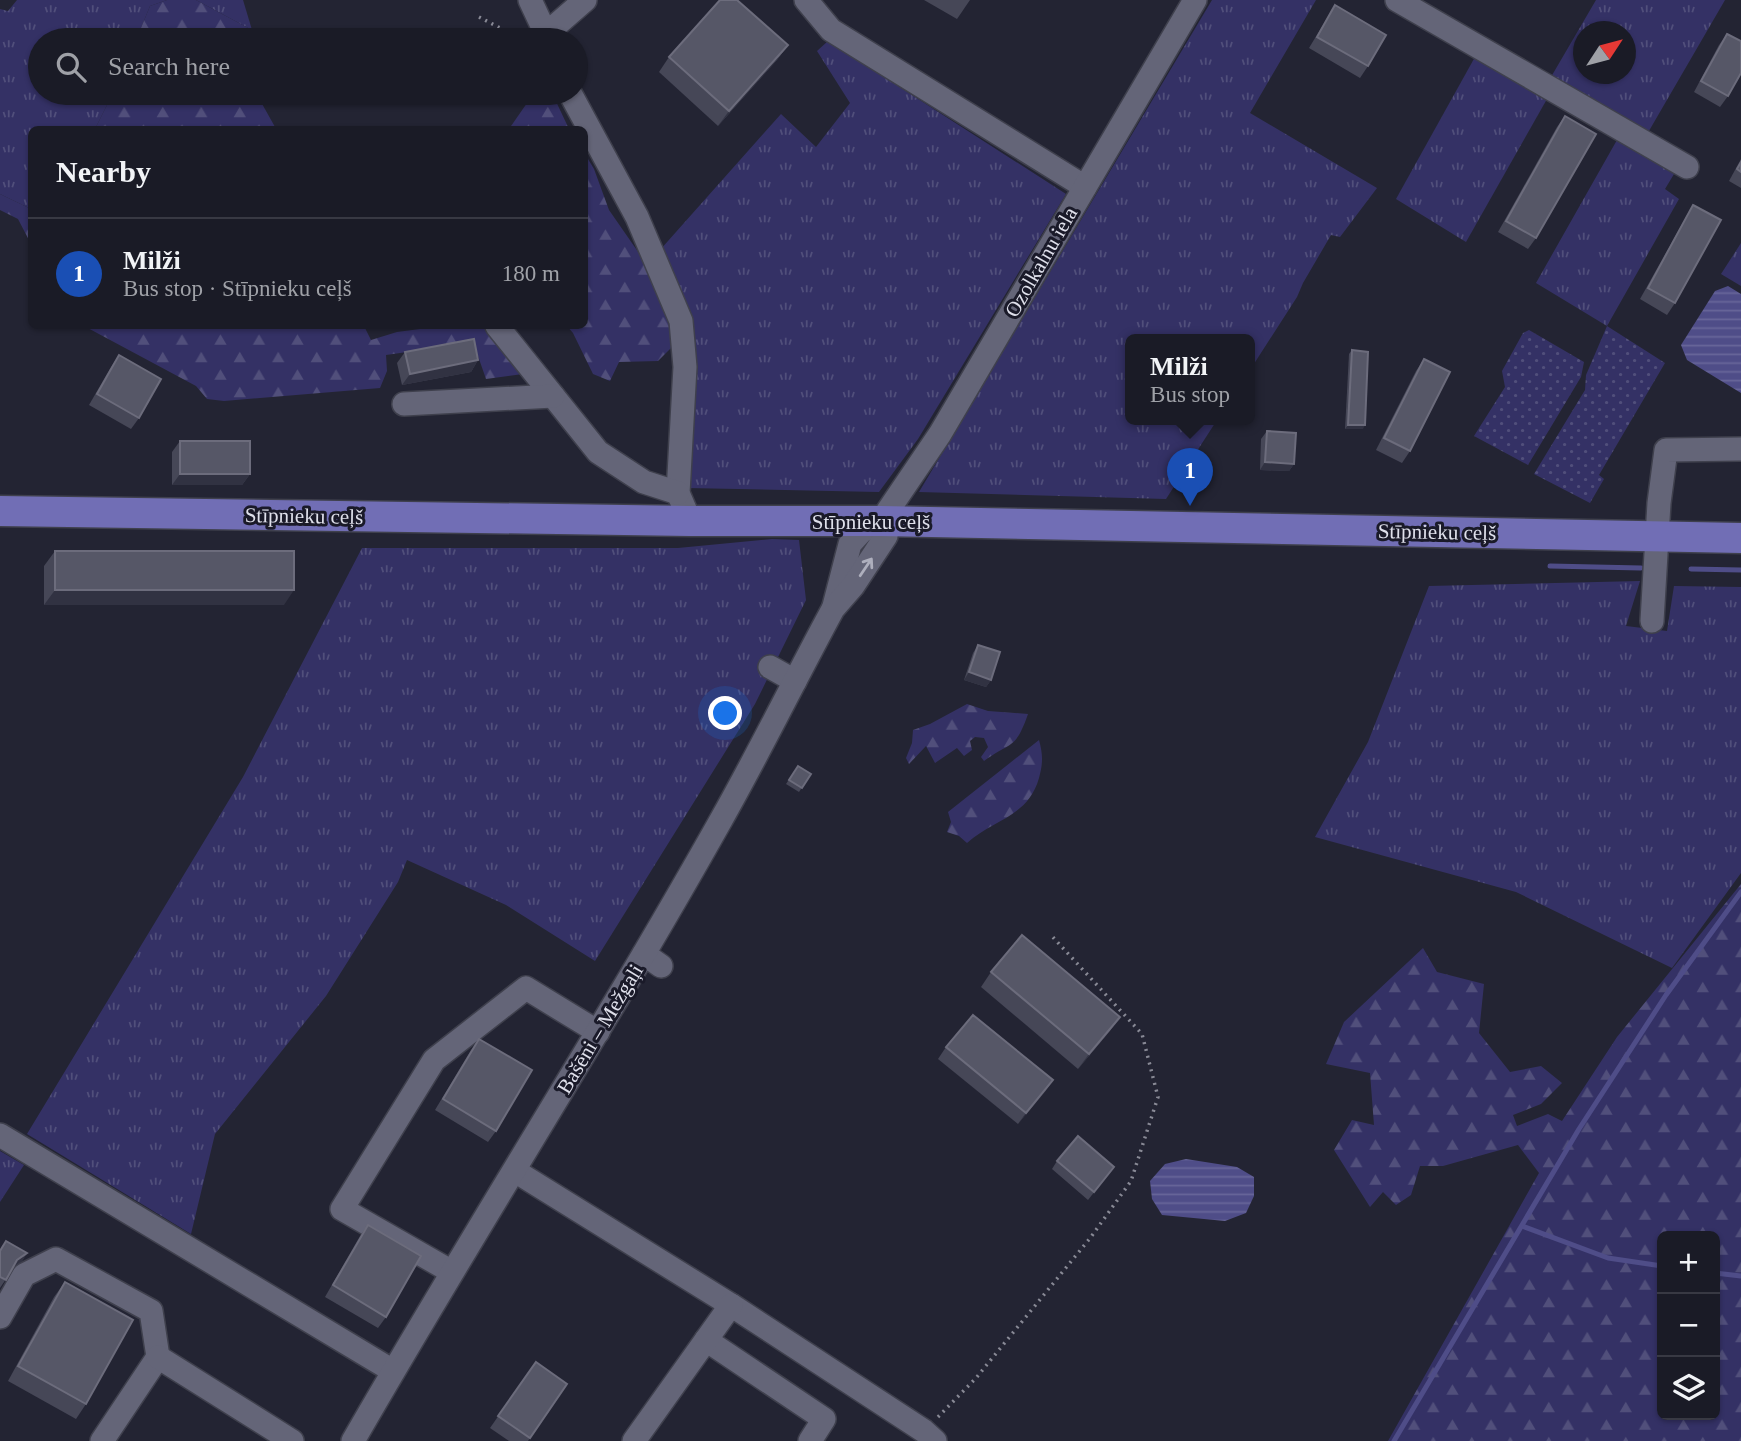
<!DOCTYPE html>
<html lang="en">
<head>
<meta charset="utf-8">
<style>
	:root { --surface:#1a1b26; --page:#23242e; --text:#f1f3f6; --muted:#9fa1a7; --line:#383943; --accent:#aeaefb }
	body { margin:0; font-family:"Times New Roman",serif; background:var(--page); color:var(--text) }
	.controls { position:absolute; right:21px; bottom:21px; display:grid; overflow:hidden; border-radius:10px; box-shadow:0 2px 5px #0004 }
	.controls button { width:63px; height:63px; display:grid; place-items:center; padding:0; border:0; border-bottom:2px solid var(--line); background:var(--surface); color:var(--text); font:35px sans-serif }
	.compass { position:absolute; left:1573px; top:21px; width:63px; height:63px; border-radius:50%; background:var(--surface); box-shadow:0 2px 5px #0004; rotate:54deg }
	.you { position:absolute; left:726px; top:714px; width:24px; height:24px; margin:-18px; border:5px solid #fff; border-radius:50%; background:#1a73e8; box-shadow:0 0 0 10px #1a73e833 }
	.badge { display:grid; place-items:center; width:46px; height:46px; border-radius:50%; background:var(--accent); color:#fff; font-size:23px; font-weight:700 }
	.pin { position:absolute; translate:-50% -58px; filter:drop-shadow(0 2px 4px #0008) }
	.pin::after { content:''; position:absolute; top:37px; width:24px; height:21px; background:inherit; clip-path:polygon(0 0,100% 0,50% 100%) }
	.popup { position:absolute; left:1125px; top:334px; width:130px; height:91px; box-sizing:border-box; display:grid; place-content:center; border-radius:10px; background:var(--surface); filter:drop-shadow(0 2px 5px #0005); font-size:23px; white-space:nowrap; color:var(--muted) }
	.popup b { font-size:26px; color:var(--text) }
	.popup::after { content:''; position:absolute; left:50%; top:100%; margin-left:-14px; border:14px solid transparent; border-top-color:var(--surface) }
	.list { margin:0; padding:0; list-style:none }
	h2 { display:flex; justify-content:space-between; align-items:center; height:91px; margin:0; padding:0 28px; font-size:30px }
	h2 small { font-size:23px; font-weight:400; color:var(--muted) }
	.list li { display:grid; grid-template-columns:46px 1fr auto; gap:21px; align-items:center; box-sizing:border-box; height:112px; padding:0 28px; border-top:2px solid var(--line) }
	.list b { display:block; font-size:26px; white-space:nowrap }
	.list p { margin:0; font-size:23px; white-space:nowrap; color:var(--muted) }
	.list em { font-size:23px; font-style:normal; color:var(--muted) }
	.icon { flex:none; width:38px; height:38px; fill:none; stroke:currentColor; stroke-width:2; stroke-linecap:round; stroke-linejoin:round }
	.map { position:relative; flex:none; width:1741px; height:1441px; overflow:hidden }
	.search { position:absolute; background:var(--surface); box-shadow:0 2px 5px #0004; left:28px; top:28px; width:560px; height:77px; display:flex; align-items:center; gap:18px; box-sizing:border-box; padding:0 24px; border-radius:38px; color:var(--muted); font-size:26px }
	.panel { position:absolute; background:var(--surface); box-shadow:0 2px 5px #0004; left:28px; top:126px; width:560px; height:203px; border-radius:10px }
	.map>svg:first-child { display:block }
</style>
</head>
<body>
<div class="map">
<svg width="1741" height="1441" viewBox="0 0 1741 1441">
	<defs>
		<pattern id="grass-tufts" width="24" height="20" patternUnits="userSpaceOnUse" patternTransform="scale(1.75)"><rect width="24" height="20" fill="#343165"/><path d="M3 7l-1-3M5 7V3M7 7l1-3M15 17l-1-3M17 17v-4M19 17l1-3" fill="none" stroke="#514f7b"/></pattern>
		<pattern id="forest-firs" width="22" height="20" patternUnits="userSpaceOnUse" patternTransform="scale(1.75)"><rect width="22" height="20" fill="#343165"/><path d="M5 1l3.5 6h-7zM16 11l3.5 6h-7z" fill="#514f7b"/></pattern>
		<pattern id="garden-dots" width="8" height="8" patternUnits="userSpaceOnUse" patternTransform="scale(1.75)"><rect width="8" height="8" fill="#343165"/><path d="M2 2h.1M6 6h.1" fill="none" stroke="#514f7b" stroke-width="1.8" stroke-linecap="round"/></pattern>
		<pattern id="water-rules" width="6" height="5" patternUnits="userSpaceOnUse" patternTransform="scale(1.75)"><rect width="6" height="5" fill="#4f4d88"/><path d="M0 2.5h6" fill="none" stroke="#686699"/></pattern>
	</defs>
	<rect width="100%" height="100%" fill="#232433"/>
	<!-- grass -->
	<g fill="url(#grass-tufts)" fill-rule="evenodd">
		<polygon points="17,0 167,0 150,6 136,40 40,40 40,93 113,93 95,129 32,130 31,209 0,194 0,9 8,11"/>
		<polygon points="196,0 243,0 252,30"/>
		<polygon points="1212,0 1316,0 1250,113 1377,188 1340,237 1331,235 1303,283 1297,297 1250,370 1250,340 1130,340 1130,420 1217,420 1166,499 919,492"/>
		<path d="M1596,0h129l-79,136 -95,-59zM1584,32h42v42h-42z"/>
		<polygon points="828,41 1066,194 918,439 879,492 687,488 695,353 691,312 660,250 781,114 816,147 850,103 817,51"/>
		<polygon points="1475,57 1547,99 1466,242 1396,199"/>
		<polygon points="1617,140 1674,174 1665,189 1679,199 1607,326 1536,283"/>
		<polygon points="1741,243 1741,286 1721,274"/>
		<polygon points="772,539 799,540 806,600 755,704 595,961 506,905 407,860 398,882 326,996 215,1134 191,1234 27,1134 243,777 362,548 678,548"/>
		<polygon points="1640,581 1626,626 1667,631 1674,586 1741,587 1741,873 1672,968 1516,892 1315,837 1368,742 1429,586"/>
		<polygon points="0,1151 24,1165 0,1202"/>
	</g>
	<!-- forest -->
	<g fill="url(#forest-firs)" fill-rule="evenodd">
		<polygon points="167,0 196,0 252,30 246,40 136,40 150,6"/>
		<polygon points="113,93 213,93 215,98 261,102 275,127 284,129 95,129"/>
		<polygon points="534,93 552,93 569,129 509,129"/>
		<polygon points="585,154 594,169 609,210 659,282 678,341 658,361 619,362 610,381 593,374 573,333 567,326 584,326"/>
		<polygon points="0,194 31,209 31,244 18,219 0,210"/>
		<polygon points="84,326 364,326 371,340 397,332 420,329 422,326 484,326 523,374 486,379 478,356 442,347 386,355 387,371 380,388 224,401 207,399 196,386"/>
		<path d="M967,704l21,7 40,3c-13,37 -17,27 -44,47l-3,-4 7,-10 -4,-9 -9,-1 -5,4 2,9 -8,6 -7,-8 -22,15 -9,-17 -17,18 -3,-6 6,-15 1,-13 17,-6z"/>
		<path d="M1039,740c4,15 4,23 0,38 -11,39 -45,41 -72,65l-8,-7 -12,-4 4,-10 -3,-10z"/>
		<path d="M1741,884v557h-353l151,-268 -21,-28 -75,21h-23l-9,29 -15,10 -13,-13 -13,15 -36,-57 18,-30 22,5 -4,-52 -44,-9 18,-42 79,-74 14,24 47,12 -5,49 31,39 31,-6 21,17 -21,21 -28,11 4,11 31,-12 14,7 55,-84zM1662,1236h53v179h-53z"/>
	</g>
	<!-- garden -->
	<g fill="url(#garden-dots)">
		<polygon points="1607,326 1665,363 1599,475 1604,479 1590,503 1534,474 1585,390 1586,375"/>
		<polygon points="1529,330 1584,362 1581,377 1528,465 1474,436 1505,387 1502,371 1523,333"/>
	</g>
	<!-- water -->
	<g fill="url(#water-rules)">
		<polygon points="1728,286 1741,294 1741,393 1687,360 1681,345 1715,291"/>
		<polygon points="1186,1159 1237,1167 1254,1177 1254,1196 1246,1213 1225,1221 1162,1215 1152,1199 1150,1181 1165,1164"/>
	</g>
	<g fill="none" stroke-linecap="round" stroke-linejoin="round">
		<!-- stream -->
		<g stroke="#4f4d88" stroke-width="5">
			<polyline points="1550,566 1641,568"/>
			<polyline points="1691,569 1741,570"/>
			<polyline points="1522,1226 1608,1258 1662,1266"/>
			<polyline points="1715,1273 1741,1276"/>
			<polyline points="1394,1441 1579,1129 1666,995 1741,892"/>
		</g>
		<!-- minor casing -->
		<g stroke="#3f404d" stroke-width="26">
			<g id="minor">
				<polyline points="530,0 546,34"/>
				<polyline points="806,0 831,30 1085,187"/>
				<polyline points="1397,0 1687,167"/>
				<polyline points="548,40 546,34 585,0"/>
				<polyline points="570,93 637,217 681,321 685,367 678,493 690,521"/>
				<polyline points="497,326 598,452 644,482 678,493"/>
				<polyline points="404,404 553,396"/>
				<polyline points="834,606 850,544 862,531 881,521 940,434 1195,0"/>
				<polyline points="1652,621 1659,503 1666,450 1741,449"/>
				<polyline points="770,667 795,681"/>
				<polyline points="644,954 661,966"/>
				<polyline points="0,1135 393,1371"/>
				<polyline points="515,1171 731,1305 924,1431 935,1441"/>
				<polyline points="452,1272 342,1209 434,1060 526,988 598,1032"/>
				<polyline points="0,1317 24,1275 56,1259 151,1311 158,1357 102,1441"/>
				<polyline points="706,1340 824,1419 810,1441"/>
				<polyline points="158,1357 292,1441"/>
				<path d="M353,1441c120,-209 250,-411 368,-621 39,-69 74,-141 112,-211l20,-23 33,-50 -5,-15"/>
				<polyline points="634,1441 731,1305"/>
			</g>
		</g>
		<!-- major casing -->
		<g stroke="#3f404d" stroke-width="33">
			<polyline id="major" points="0,511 690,521 881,521 1741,538"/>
		</g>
		<!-- path -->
		<g stroke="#898a96" stroke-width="3.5" stroke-dasharray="2 5" stroke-linecap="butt">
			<polyline points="479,17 523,40"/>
			<polyline points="938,1417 976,1378 1091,1237 1131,1181 1158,1097 1142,1034 1050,934"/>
		</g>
		<!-- minor -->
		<use href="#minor" stroke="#646578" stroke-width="23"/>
		<!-- major -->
		<use href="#major" stroke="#716eb5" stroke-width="30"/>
	</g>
	<!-- wall -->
	<g fill="#464757">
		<polygon points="924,0 970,0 957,19"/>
		<polygon points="1335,5 1368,66 1360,78 1309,48"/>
		<polygon points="1727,34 1728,96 1720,107 1694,92 1719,45"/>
		<polygon points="788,45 777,60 718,126 659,72 669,57"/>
		<polygon points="1565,116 1536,238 1528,249 1498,232 1557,127"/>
		<polygon points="1741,159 1741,188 1729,181"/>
		<polygon points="1693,205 1675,303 1667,315 1640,299 1686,217"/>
		<polygon points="1352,350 1363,429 1345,429 1349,354"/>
		<polygon points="405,352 478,360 471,372 402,385 397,363"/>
		<polygon points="119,355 139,418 131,429 89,405 111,367"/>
		<polygon points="1424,359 1410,451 1402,463 1376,450 1416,371"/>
		<polygon points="1267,431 1294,464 1289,471 1260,470 1261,439"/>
		<polygon points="180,441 250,474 242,485 172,485 172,452"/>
		<polygon points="55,551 284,605 44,605 44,566"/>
		<polygon points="978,645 991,680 986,687 964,680 973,653"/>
		<polygon points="798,766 811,774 799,792 786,784"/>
		<polygon points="991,972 1120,1017 1109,1032 1078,1069 981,987"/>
		<polygon points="479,1039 496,1131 488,1142 435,1110 471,1050"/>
		<polygon points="946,1047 1053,1080 1018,1124 938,1059"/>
		<polygon points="1057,1161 1114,1167 1088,1200 1052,1169"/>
		<polygon points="368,1225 386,1317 378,1328 325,1297 360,1236"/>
		<polygon points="6,1241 27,1253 22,1261 14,1267 0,1288 0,1250"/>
		<polygon points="65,1282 86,1404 76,1419 8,1381 54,1297"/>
		<polygon points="536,1362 567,1384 528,1441 509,1441 490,1428"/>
	</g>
	<!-- shaded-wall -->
	<g fill="#313242">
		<polygon points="788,45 777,60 718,126 729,111"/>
		<polygon points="478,360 471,372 402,385 410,374"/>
		<polygon points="1348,425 1365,425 1363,429 1345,429"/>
		<polygon points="1265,462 1294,464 1289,471 1260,470"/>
		<polygon points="180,474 250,474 242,485 172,485"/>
		<polygon points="55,590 294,590 284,605 44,605"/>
		<polygon points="969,672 991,680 986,687 964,680"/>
		<polygon points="1120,1017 1109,1032 1078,1069 1089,1054"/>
		<polygon points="1053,1080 1045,1092 1018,1124 1026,1113"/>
		<polygon points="27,1253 22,1261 12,1268 17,1260"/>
	</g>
	<!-- building -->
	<g fill="#565767" stroke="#6c6c7c" stroke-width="2">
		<polygon points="720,0 737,0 788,45 729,111 669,57"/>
		<polygon points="1335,5 1386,35 1368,66 1317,37"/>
		<polygon points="1727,34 1741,41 1741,73 1728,96 1701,81"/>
		<polygon points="1565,116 1596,134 1536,238 1506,221"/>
		<polygon points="1741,162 1741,172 1737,169"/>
		<polygon points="1693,205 1721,220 1675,303 1648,288"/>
		<polygon points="474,339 478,360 410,374 405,352"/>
		<polygon points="1352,350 1368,352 1365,425 1348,425"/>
		<polygon points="119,355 161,379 139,418 97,394"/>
		<polygon points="1424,359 1450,372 1410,451 1384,438"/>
		<polygon points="1267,431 1296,433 1294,464 1265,462"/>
		<rect x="180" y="441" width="70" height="33"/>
		<rect x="55" y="551" width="239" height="39"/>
		<polygon points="978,645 1000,652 991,680 969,672"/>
		<polygon points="798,766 811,774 802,788 789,780"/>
		<polygon points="1022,935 1120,1017 1089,1054 991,972"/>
		<polygon points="973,1015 1053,1080 1026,1113 946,1047"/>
		<polygon points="479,1039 532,1070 496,1131 443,1099"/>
		<polygon points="1078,1136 1114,1167 1094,1192 1057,1161"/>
		<polygon points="368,1225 421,1256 386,1317 333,1285"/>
		<polygon points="6,1241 27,1253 17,1260 6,1280 0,1277 0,1251"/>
		<polygon points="65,1282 133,1320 86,1404 18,1366"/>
		<polygon points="536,1362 567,1384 530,1438 498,1416"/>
	</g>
	<!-- one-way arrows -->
	<defs><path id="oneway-shaft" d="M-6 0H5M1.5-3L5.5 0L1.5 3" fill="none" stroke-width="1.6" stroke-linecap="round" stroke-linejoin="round" transform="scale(1.75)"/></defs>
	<use stroke="#aeafbd" href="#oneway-shaft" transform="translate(866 567) rotate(-56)"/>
	<g text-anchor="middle" stroke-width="6" stroke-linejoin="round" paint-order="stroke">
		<!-- street labels -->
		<g font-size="21" fill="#dfe0eb" stroke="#1a1a29">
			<text transform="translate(1041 262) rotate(-60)" y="7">Ozolkalnu iela</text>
			<text transform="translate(304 516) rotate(1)" y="7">Stīpnieku ceļš</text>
			<text x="871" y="529">Stīpnieku ceļš</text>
			<text transform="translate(1437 532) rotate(1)" y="7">Stīpnieku ceļš</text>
			<text transform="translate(600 1029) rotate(-59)" y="7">Bašēni – Mežgaļi</text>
		</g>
	</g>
</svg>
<div class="controls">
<button>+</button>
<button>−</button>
<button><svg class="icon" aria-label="layers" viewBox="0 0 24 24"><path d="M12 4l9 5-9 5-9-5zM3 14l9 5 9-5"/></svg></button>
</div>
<svg class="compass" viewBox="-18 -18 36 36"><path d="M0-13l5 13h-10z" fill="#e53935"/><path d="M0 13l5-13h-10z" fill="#9fa1a7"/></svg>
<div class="you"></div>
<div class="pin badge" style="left:1190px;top:506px;background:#1a4fb4">1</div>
<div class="popup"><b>Milži</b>Bus stop</div>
<div class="search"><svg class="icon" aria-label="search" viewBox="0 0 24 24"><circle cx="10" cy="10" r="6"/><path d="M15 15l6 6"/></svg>Search here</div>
<section class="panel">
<h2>Nearby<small></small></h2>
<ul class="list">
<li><span class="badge" style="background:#1a4fb4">1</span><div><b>Milži</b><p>Bus stop · Stīpnieku ceļš</p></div><em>180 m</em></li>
</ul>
</section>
</div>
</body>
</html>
